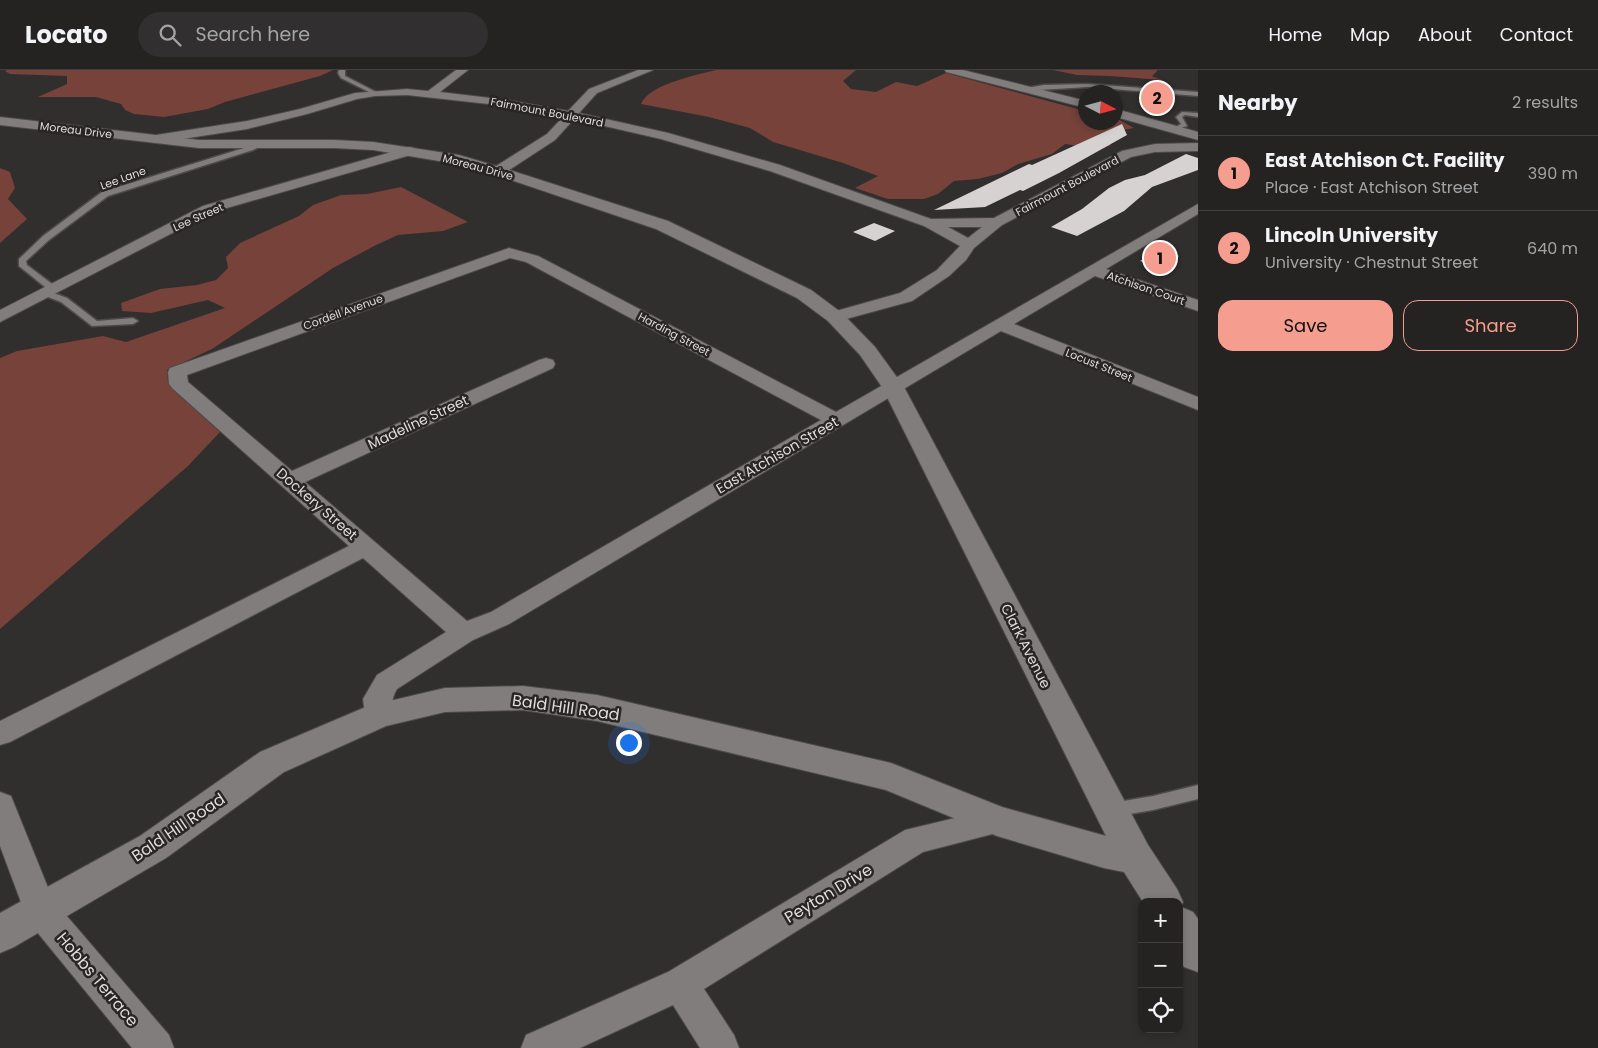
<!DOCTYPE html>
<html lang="en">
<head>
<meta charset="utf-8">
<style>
	:root { --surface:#252222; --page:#312f2f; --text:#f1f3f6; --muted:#a3a4a5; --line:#423f40; --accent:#f59d8e }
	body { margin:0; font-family:Poppins,sans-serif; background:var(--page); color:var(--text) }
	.controls { position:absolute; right:15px; bottom:15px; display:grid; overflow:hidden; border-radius:10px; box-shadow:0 2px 8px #0003 }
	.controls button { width:45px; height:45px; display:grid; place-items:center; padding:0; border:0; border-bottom:1px solid var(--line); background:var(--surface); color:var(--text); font:25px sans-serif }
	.compass { position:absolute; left:1078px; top:15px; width:45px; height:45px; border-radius:50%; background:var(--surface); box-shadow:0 2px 8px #0003; rotate:96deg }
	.you { position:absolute; left:628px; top:672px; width:18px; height:18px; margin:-12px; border:4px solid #fff; border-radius:50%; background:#1a73e8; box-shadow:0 0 0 8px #1a73e833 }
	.badge { display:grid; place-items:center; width:32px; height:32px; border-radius:50%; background:var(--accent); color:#111; font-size:16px; font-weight:700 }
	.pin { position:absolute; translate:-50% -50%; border:2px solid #fff; box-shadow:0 1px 5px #0006 }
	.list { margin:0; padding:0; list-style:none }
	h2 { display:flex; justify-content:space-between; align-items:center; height:65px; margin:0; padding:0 20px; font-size:21px }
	h2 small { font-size:16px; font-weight:400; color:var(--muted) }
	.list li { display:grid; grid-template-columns:32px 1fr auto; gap:15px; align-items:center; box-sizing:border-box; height:75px; padding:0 20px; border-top:1px solid var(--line) }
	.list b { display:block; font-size:19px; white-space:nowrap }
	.list p { margin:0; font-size:16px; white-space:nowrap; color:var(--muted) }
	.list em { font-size:16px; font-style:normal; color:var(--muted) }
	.actions { display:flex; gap:10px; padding:15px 20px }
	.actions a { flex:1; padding:11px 0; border:1px solid var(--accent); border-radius:15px; text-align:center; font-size:18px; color:var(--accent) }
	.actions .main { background:var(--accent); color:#111 }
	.icon { flex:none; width:28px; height:28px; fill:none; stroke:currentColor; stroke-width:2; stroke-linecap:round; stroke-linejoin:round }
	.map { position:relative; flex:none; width:1198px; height:978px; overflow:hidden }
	header { display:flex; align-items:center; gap:30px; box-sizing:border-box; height:70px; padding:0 25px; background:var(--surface); border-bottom:1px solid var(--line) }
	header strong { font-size:24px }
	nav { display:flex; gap:28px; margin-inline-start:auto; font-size:18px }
	.search { width:350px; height:45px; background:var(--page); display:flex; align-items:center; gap:12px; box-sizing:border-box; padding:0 18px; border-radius:28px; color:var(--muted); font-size:19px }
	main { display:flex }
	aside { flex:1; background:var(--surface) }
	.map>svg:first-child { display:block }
</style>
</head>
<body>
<header>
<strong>Locato</strong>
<div class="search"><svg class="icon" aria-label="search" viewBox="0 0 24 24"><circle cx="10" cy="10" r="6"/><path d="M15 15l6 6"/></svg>Search here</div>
<nav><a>Home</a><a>Map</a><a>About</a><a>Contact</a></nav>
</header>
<main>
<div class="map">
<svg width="1198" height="978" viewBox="0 0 1198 978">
	<rect width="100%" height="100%" fill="#312e2e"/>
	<!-- green -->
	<g fill="#76423a">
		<polygon points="7,0 333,0 320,6 225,32 208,39 164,47 134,44 125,40 121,34 96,27 38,27 67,14 67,6 10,4 5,1"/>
		<path d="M716,0h140l-13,11 8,8 25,3 20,-10 21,4 29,-13 139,38 1,11h30v-4l18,10 -37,7 14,10 -9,4 -37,-5 -13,10 -34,10 -16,9 -24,6 -24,2 -16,13 -14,5h-36l-33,-11 23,-12 -35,-13 -70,-21 -23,-14 -41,-11 -68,-13c8,-20 56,-29 75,-34z"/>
		<polygon points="1053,0 1158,0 1152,6 1162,10 1110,6 1077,5"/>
		<polygon points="0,98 10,102 15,118 8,129 27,149 0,173"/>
		<polygon points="401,117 468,152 443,161 398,165 376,175 333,198 212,279 167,300 168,313 220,362 188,396 0,559 0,288 17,281 103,266 126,272 225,238 208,230 151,243 122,241 121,233 160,219 197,215 216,210 228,198 226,187 240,173 299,146 313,135 341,125 367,124"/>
	</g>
	<!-- building -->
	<g fill="#d6d2d2">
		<polygon points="1122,54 1127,65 1059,103 1023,121 1020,120 985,137 934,140 1029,94 1032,95"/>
		<polygon points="1186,84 1198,88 1198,100 1152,117 1124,141 1077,166 1051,157 1082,139 1109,118 1125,110 1145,105"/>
		<polygon points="874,153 895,161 875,171 853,162"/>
		<polygon points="1159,179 1179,186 1161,198 1140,191"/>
	</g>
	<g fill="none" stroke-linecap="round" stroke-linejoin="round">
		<!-- lane casing -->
		<g stroke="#4c4a4a" stroke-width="3">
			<g id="lane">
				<polygon points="339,0 345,0 345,6 378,23 373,24 341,8 338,3"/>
				<polygon points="1088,14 1198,22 1198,26 1088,17 1023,21 1020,19 1044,15"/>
				<polygon points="1182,42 1198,43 1198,47 1185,45 1182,47 1187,56 1174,60 1174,58 1181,54 1176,47"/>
				<polygon points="260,73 265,74 253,80 108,126 49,170 26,191 27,195 56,217 56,221 50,221 19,196 19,189 43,166 102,122"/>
				<polygon points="46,220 67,228 97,251 133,248 138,251 133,254 92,256 61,232 43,225 42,223"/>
				<polygon points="1198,715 1198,729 1153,740 1112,747 1106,745 1104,740 1106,735 1112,733 1153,726"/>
			</g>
		</g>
		<!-- street casing -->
		<g stroke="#4c4a4a" stroke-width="2">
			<g id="street">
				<path d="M456,0h12l-28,22 67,8 61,11 21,-22 49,-19h15l-56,23 -18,20 89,20 112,32 151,54 63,-1 128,-67 33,-7 43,-1v8l-43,1 -24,5 -129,68 -28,23 -8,12 -17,16 -37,25 -77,21 -6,-1 -3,-4 3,-4 71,-20 37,-23 23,-24 -36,-20 -154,-55 -109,-32 -87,-20 -19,21 -52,34h-10l-2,-3 2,-3 54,-34 16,-17 -56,-11 -100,-11 -32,1 -18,3 -50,15 -60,15 -91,14 -6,-4 6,-4 91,-14 53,-12 55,-16 52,-4 21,2zM948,157h34l-14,11z"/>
				<polygon points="945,0 963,0 1086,31 1086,38 946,2"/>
				<polygon points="1116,39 1198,62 1198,70 1116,47"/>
				<polygon points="409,77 414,78 415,81 414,84 213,142 0,252 0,240 203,136"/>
				<path d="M1198,134v10l-92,55 92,31v11l-103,-35 -81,48 184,73v13l-197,-79 -492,293 -36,16 -76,49c-9,15 -1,20 -8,34l-10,3 -10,-3 -4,-8 -2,-16 14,-24 69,-43 -83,-74 -353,184 -10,3v-24l349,-175 -177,-158 -3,-4 -1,-12 2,-4 339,-120 29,8 298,156zM510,188l16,4 295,158 -330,192 -24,9 -162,-139 248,-114 2,-4 -2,-4 -7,-2 -7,2 -247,111 -104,-89 -1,-7z"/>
				<polygon points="0,722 11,726 53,830 169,965 174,978 132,978 28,851 0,776"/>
				<polygon points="997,738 1008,742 1012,751 1008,760 923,782 704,919 734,965 739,978 700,978 673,935 580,978 521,978 526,965 668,902 905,760"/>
			</g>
		</g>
		<!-- secondary casing -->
		<g stroke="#4c4a4a" stroke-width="2">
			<polygon id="secondary" points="0,47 199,70 334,70 373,72 459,85 503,98 668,151 811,220 842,243 875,277 904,317 1148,775 1177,819 1183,832 1181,837 1193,842 1198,849 1198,902 1184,897 1179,889 1179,832 1143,832 1124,802 1104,798 997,766 886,720 597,651 523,640 445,642 386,656 284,702 166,788 14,877 0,883 0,843 140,766 260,682 368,636 445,618 523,616 597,625 891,693 1002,737 1106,766 882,317 860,285 828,251 797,228 656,159 493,104 457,94 373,80 334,78 199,78 0,55"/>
		</g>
		<!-- lane -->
		<use href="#lane" fill="#807d7c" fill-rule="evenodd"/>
		<!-- street -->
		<use href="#street" fill="#807d7c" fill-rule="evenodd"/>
		<!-- secondary -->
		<use href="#secondary" fill="#807d7c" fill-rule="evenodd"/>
	</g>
	<g text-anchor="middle" stroke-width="5" stroke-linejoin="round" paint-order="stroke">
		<!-- far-street labels -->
		<g font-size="11" fill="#dfdddd" stroke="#282524">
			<text transform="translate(547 42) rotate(11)" y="4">Fairmount Boulevard</text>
			<text transform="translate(76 60) rotate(7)" y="4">Moreau Drive</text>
			<text transform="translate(478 97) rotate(15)" y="4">Moreau Drive</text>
			<text transform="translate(123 108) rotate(-20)" y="4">Lee Lane</text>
			<text transform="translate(1067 116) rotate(-28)" y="4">Fairmount Boulevard</text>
			<text transform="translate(198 147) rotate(-24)" y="4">Lee Street</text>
			<text transform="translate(1146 218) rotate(19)" y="4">Atchison Court</text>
			<text transform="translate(343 242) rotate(-20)" y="4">Cordell Avenue</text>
			<text transform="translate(674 264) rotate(28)" y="4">Harding Street</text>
			<text transform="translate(1099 295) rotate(22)" y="4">Locust Street</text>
		</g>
		<!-- street labels -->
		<g font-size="14" fill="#dfdddd" stroke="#282524">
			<text transform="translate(418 352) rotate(-25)" y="5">Madeline Street</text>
			<text transform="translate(777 385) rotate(-30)" y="5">East Atchison Street</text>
			<text transform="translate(317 434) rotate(41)" y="5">Dockery Street</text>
			<text transform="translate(1026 576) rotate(63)" y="5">Clark Avenue</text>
		</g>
		<!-- near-street labels -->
		<g font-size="16" fill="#dfdddd" stroke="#282524">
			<text transform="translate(566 637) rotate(8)" y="6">Bald Hill Road</text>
			<text transform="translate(178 757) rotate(-34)" y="6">Bald Hill Road</text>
			<text transform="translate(828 823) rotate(-31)" y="6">Peyton Drive</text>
			<text transform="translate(98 909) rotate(50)" y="6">Hobbs Terrace</text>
		</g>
	</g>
</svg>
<div class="controls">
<button>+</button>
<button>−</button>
<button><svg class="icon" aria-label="locate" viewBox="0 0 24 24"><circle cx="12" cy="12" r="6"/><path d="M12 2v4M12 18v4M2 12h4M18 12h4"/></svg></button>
</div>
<svg class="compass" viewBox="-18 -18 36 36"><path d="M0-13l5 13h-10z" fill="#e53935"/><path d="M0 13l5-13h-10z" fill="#a3a4a5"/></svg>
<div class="you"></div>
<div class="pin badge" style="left:1160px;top:188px">1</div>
<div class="pin badge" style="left:1157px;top:28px">2</div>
</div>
<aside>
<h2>Nearby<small>2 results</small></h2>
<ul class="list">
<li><span class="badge">1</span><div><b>East Atchison Ct. Facility</b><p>Place · East Atchison Street</p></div><em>390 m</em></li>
<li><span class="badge">2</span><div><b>Lincoln University</b><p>University · Chestnut Street</p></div><em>640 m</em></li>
</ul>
<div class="actions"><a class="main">Save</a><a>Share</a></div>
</aside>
</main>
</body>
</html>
